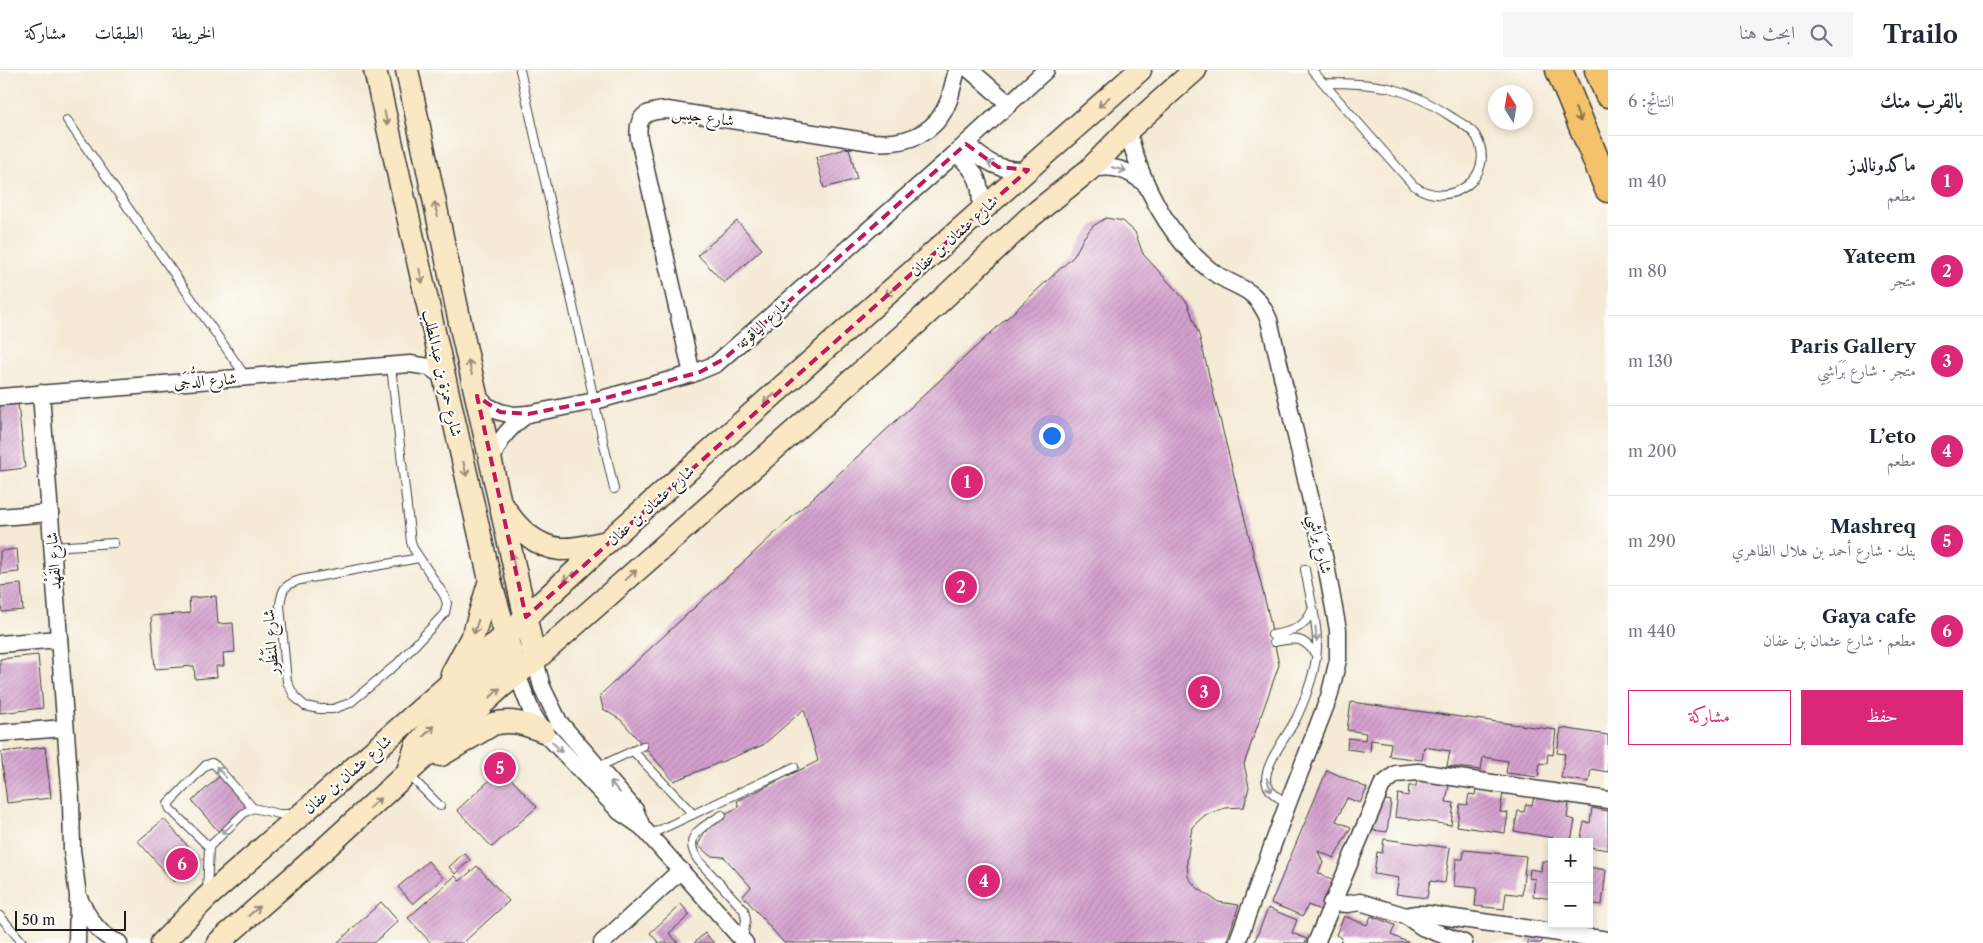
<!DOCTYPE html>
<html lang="ar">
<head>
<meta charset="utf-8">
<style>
	:root { --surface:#fff; --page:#f6f6f7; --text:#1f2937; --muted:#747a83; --line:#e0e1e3; --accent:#db2777 }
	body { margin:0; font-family:"Libre Caslon Text",Amiri,serif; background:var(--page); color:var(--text); direction:rtl }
	.controls { position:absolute; right:15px; bottom:15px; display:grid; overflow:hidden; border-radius:0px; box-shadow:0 2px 8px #0003 }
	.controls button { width:45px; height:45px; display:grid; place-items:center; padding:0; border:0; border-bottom:1px solid var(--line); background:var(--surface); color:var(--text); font:25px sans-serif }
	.compass { position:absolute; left:1488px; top:15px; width:45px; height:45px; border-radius:50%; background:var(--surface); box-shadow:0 2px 8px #0003; rotate:349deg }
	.scale { position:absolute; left:15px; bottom:12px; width:111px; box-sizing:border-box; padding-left:5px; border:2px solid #1c1c1c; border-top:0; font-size:14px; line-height:18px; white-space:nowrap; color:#1c1c1c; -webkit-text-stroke:4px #fdfcf7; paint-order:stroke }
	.you { position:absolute; left:1051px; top:365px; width:18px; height:18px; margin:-12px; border:4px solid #fff; border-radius:50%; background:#1a73e8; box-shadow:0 0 0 8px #1a73e833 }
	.badge { display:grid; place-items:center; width:32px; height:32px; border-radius:50%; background:var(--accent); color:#fff; font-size:16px; font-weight:700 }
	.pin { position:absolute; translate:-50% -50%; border:2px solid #fff; box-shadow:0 1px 5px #0006 }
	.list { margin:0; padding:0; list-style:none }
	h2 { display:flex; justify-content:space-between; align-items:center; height:65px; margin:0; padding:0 20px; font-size:21px }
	h2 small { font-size:16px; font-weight:400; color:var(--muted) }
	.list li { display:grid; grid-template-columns:32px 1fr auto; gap:15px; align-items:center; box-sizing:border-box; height:90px; padding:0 20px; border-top:1px solid var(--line) }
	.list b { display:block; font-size:19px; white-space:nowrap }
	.list p { margin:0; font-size:16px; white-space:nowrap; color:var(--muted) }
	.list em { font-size:16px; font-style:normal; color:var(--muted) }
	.actions { display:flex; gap:10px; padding:15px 20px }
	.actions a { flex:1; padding:11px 0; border:1px solid var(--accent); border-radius:0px; text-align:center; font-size:18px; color:var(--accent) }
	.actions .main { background:var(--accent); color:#fff }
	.icon { flex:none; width:28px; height:28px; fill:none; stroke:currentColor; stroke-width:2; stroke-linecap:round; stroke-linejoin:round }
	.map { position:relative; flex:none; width:1608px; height:873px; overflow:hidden; direction:ltr }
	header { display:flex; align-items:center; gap:30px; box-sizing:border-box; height:70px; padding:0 25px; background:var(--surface); border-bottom:1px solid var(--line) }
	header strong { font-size:24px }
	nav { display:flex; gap:28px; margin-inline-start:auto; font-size:18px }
	.search { width:350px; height:45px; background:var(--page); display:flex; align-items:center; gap:12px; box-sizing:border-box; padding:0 18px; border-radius:0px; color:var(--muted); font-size:19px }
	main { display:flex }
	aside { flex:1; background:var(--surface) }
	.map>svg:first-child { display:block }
</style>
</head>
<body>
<header>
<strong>Trailo</strong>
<div class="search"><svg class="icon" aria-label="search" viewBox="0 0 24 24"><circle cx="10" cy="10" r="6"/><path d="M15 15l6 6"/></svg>ابحث هنا</div>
<nav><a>الخريطة</a><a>الطبقات</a><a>مشاركة</a></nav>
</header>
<main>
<aside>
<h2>بالقرب منك<small>النتائج: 6</small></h2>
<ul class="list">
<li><span class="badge">1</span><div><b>ماكدونالدز</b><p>مطعم</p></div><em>40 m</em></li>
<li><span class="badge">2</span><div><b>Yateem</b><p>متجر</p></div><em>80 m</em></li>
<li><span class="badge">3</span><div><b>Paris Gallery</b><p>متجر · شارع بَرَاشِي</p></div><em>130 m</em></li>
<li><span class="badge">4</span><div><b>L’eto</b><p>مطعم</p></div><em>200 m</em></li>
<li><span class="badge">5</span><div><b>Mashreq</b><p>بنك · شارع أحمد بن هلال الظاهري</p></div><em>290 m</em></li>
<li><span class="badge">6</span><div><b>Gaya cafe</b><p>مطعم · شارع عثمان بن عفان</p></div><em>440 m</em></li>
</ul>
<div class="actions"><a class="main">حفظ</a><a>مشاركة</a></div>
</aside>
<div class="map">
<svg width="1608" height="873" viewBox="0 0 1608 873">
	<defs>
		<pattern id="building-hatch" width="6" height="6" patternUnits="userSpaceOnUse" patternTransform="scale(1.25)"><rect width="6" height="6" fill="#d3a0ce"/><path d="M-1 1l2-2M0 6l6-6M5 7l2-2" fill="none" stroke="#b589b0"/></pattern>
	</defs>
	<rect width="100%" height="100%" fill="#fdfcf7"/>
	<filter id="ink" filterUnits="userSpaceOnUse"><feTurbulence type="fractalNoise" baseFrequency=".02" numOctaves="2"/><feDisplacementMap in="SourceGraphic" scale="10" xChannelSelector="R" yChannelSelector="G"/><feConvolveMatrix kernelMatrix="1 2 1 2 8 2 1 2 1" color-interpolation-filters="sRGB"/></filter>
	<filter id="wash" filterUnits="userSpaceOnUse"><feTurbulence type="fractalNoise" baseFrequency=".0096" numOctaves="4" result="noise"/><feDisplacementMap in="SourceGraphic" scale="20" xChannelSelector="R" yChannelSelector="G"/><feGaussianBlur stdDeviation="1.12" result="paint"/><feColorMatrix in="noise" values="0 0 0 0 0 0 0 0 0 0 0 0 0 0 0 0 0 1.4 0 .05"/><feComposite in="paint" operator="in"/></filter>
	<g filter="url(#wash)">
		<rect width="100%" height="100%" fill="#f4ead5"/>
		<g id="blocks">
			<!-- building -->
			<g fill="url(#building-hatch)">
				<polygon points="849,78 857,109 824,118 816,87"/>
				<polygon points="1106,148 1123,151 1135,162 1143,184 1187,232 1199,265 1269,546 1279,595 1244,694 1249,717 1244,737 1225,738 1205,745 1192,757 1187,791 1188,807 1196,817 1218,832 1239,835 1226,873 784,873 743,826 751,817 724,787 710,786 698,775 704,763 722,745 739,737 737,731 818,691 804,639 763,675 674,711 621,650 603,639 600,625 1074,186 1084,167 1093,156"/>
				<polygon points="737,151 762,179 724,213 698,185"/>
				<polygon points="18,334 25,398 0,401 0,336"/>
				<polygon points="17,479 19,502 0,504 0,481"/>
				<polygon points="21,514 23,540 2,542 0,516"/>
				<polygon points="216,526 218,554 233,553 235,582 223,583 224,596 216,596 217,607 195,609 194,596 155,599 151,546 190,543 189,528"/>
				<polygon points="38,585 43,638 0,643 0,589"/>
				<polygon points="1351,632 1556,660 1553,685 1548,684 1547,694 1540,693 1538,707 1506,703 1508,691 1483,687 1481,700 1447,696 1450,681 1424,677 1422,690 1389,686 1391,673 1371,670 1370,682 1347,679 1348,668 1365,670 1366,663 1347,660"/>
				<polygon points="1561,658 1608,665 1608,702 1591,699 1589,712 1561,708 1565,684 1557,683"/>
				<polygon points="45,677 51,728 7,733 1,682"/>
				<polygon points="502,699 537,737 492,777 457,740"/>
				<polygon points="1327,700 1367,718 1360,733 1347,728 1336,751 1351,757 1334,788 1318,781 1323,793 1318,803 1336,811 1323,841 1308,835 1303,846 1271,833"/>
				<polygon points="222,704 250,735 219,762 192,731"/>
				<polygon points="1417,710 1449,715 1446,732 1454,733 1451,755 1395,747 1398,724 1408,726 1409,716 1416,716"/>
				<polygon points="1476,719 1503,723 1500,742 1508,743 1505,763 1457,756 1460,734 1467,735 1469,724 1475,725"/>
				<polygon points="1534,727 1569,733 1567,748 1575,750 1571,771 1514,761 1518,741 1524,742 1526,734 1532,735"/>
				<polygon points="1382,729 1391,731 1387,762 1372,760"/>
				<polygon points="1592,738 1608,741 1608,780 1589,777 1589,772 1580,772 1584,752 1590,753"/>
				<polygon points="164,749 200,790 174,812 138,771"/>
				<polygon points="1384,769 1450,778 1445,813 1430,811 1427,828 1396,824 1399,808 1374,804 1377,782 1382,783"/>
				<polygon points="1464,780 1526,786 1522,825 1506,823 1504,839 1475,836 1477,818 1454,816 1456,789 1463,789"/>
				<polygon points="464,783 470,790 455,804 449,797"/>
				<polygon points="428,791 443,808 413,834 398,817"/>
				<polygon points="1542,791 1552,792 1552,829 1533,826 1535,809 1529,808 1530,799 1541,801"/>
				<polygon points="477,796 509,831 463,873 431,873 408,848 455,806 460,811"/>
				<polygon points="1589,797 1606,800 1602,835 1589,833"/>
				<polygon points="381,832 398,851 374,873 337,873"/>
				<polygon points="681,834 690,845 669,863 678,873 659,873 650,863"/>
				<polygon points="1268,838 1297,850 1292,863 1307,869 1305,873 1254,873"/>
				<polygon points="1344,846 1367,855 1371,846 1395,855 1391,865 1410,873 1340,873 1342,868 1336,865"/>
				<polygon points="705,863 714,873 694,873"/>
				<polygon points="1532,864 1543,869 1541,873 1527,873"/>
			</g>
		</g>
	</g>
	<g filter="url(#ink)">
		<use href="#blocks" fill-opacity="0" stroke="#3c3b38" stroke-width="1"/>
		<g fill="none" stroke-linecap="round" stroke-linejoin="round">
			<!-- lane casing -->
			<g stroke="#3c3b38" stroke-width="10">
				<g id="lane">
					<polyline points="520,0 614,419"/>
					<path d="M1312,0l101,115c37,27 84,-9 64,-47 -5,-10 -18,-16 -27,-22 -45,-30 -73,-33 -126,-33"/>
					<polyline points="67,50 246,307"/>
					<path d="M391,296l20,176 2,6 31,47 3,8 -2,10 -47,50 -48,40 -17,6h-13l-15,-3 -10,-9 -8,-15 -7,-77c2,-16 4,-20 20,-25l119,-22"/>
					<polyline points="52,477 114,473"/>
					<path d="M1272,565c19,-3 33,-7 40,-25"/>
					<path d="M1274,572c21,-4 29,-6 42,13"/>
					<polyline points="633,681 693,744"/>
					<polyline points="598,697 643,676"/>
					<polyline points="408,704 440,736"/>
					<path d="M1288,733c-11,-6 -21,-11 -22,-24 0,-17 23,-46 31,-62 9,-20 19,-46 20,-69 1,-26 -8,-54 -12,-79"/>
					<path d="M722,745c-18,11 -41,20 -24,45l46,50 2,10 -3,18"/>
					<polyline points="649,765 794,697"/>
					<polyline points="209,777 170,739 168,734 206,695 212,693 215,695 253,738"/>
					<polyline points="207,821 209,777 244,743 253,738 279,744 293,744"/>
					<polyline points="0,846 23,873"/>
				</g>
			</g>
			<!-- street casing -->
			<g stroke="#3c3b38" stroke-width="19">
				<g id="street">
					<polyline points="970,0 1009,34"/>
					<path d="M1128,60c12,52 40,106 82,140 28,21 43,13 59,50l57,245 12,65v30l-9,37 -41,106 -51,140"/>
					<path d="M966,74c21,19 33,27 62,26"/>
					<path d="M956,83c21,19 27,31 24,59"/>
					<path d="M1089,100c22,-6 39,-1 56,14"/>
					<path d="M692,304l-53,-235c-3,-24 7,-28 28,-29l204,32c35,3 65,-7 78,-42 3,-10 5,-20 8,-30"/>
					<polyline points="41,323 71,731 72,780 78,826 77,873"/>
					<polyline points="477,326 487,336 500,342 514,345 528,344 595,331 692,304 716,294 956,83 1046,0"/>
					<polyline points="0,327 410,294 429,297 445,308"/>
					<path d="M492,390c7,-21 18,-34 36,-46"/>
					<polyline points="0,447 50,443"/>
					<polyline points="0,574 59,569"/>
					<polyline points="535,590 542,617 559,652 635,740 642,757"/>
					<polyline points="517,604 532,643 543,661 620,742 642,757 745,873"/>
					<polyline points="0,663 65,658"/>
					<path d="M79,828c9,19 19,37 40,45"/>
					<polyline points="1331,833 1348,834 1360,832 1406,846 1422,857 1464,873"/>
					<polyline points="1406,846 1415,844 1427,844 1608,870"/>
					<polyline points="602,873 681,800"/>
					<polyline points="1316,873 1382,715 1396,704 1418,702 1608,730"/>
				</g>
			</g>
			<!-- secondary casing -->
			<g stroke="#3c3b38" stroke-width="25">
				<g id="secondary">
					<polyline points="375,0 490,510 517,604"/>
					<polyline points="407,0 462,262 535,590"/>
					<path d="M505,439c11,19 32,38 55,40 15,1 32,-4 47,-7"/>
					<polyline points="452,604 474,563 490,510"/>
					<path d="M441,685l52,-31c19,-5 32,0 50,7"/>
					<polyline points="409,698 416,676 427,663 499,596 503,586 501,581 492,576"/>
					<polyline points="162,873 206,828 526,547 607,472 1140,0"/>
					<polyline points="218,873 308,794 501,617 535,590 918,252 1029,148 1089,100 1128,60 1195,0"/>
				</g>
			</g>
			<!-- primary casing -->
			<g stroke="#3c3b38" stroke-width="29">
				<g id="primary">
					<polyline points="1559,0 1608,119"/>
					<polyline points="1598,0 1608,24"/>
				</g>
			</g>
			<!-- lane -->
			<use href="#lane" stroke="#fff" stroke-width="8"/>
			<!-- street -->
			<use href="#street" stroke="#fff" stroke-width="16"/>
			<!-- secondary -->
			<use href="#secondary" stroke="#fae7c3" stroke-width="22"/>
			<!-- primary -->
			<use href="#primary" stroke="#f3c26a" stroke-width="26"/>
		</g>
		<!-- one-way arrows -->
		<defs><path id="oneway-shaft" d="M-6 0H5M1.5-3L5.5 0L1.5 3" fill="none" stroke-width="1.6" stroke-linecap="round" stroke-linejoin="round" transform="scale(1.25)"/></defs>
		<g stroke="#968c78">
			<use href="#oneway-shaft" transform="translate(1104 32) rotate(138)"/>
			<use href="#oneway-shaft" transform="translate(386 48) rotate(77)"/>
			<use href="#oneway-shaft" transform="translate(436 139) rotate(-102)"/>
			<use href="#oneway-shaft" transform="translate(421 206) rotate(77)"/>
			<use href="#oneway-shaft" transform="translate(891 221) rotate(138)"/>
			<use href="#oneway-shaft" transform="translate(470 297) rotate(-103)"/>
			<use href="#oneway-shaft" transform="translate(769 329) rotate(138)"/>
			<use href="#oneway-shaft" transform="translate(465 399) rotate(77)"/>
			<use href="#oneway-shaft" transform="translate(513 490) rotate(-102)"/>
			<use href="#oneway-shaft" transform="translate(631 505) rotate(-42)"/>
			<use href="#oneway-shaft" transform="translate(569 507) rotate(137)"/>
			<use href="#oneway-shaft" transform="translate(476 557) rotate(108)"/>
			<use href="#oneway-shaft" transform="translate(495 623) rotate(-42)"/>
			<use href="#oneway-shaft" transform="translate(429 661) rotate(-45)"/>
			<use href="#oneway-shaft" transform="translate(375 733) rotate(-42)"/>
			<use href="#oneway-shaft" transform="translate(254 841) rotate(-41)"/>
		</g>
		<use stroke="#886f43" href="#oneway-shaft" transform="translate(1578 45) rotate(68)"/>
		<g stroke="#999">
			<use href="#oneway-shaft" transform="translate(994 95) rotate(-158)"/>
			<use href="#oneway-shaft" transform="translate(1119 99) rotate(14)"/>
			<use href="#oneway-shaft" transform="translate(1316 564) rotate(86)"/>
			<use href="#oneway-shaft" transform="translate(557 677) rotate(48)"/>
			<use href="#oneway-shaft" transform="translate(221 702) rotate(-131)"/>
			<use href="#oneway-shaft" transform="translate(1269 715) rotate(71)"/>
			<use href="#oneway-shaft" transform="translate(615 717) rotate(-131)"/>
			<use href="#oneway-shaft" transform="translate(227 759) rotate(137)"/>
		</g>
	</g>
	<!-- marked area -->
	<path fill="none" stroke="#c2185b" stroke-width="4" stroke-dasharray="10 6" stroke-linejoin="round" d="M966,74l32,23 30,3 -502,447 -49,-221 23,16 28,2 67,-13 105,-29 24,-13z"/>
	<g text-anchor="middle" stroke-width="4.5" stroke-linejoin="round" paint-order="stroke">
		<!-- street labels -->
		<g font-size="16" fill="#1c1c1c" stroke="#fdfcf7">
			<text transform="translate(703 46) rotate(8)" y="6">شارع جيس</text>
			<text transform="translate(953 166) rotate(-42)" y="6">شارع عثمان بن عفان</text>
			<text transform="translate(763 253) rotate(-42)" y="6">شارع الياقوته</text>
			<text transform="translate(443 303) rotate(77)" y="6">شارع حمزة بن عبدالمطلب</text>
			<text transform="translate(205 310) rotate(-4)" y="6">شارع الدُّجَى</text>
			<text transform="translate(650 435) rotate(-42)" y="6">شارع عثمان بن عفان</text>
			<text transform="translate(1321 474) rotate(78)" y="6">شارع بَرَاشِي</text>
			<text transform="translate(53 491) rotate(-94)" y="6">شارع الفَهْد</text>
			<text transform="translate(270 572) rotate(-94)" y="6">شارع المَنْظُور</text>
			<text transform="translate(347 704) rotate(-41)" y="6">شارع عثمان بن عفان</text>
		</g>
	</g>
</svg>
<div class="controls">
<button>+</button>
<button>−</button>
</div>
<svg class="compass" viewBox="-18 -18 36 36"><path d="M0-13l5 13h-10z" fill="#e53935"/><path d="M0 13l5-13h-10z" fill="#747a83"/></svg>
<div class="scale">50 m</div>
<div class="you"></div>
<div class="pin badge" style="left:967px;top:412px">1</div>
<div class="pin badge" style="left:961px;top:517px">2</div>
<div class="pin badge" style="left:1204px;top:622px">3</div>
<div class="pin badge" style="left:984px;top:811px">4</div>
<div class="pin badge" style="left:500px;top:698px">5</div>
<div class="pin badge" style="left:182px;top:794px">6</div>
</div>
</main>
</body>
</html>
